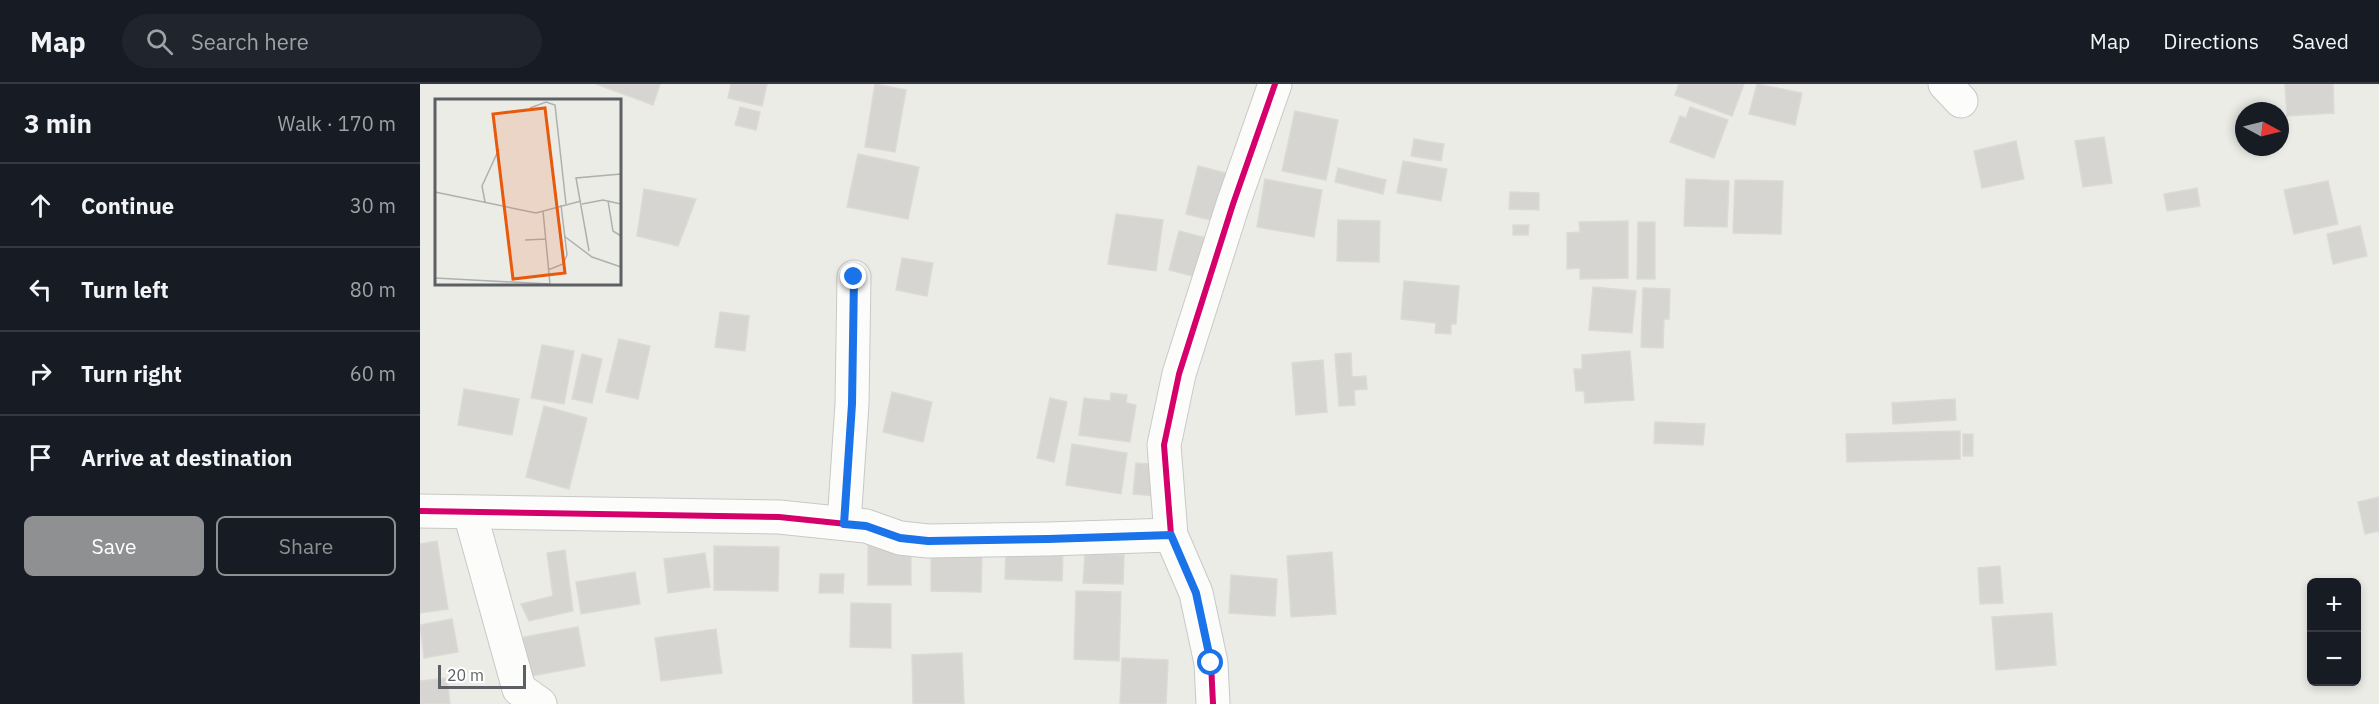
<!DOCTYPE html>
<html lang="en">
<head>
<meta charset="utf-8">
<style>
	:root { --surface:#171b24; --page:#20242c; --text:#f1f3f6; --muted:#9ea1a6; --line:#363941; --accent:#8e9092 }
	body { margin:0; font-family:"IBM Plex Sans",sans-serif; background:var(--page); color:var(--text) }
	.controls { position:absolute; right:18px; bottom:18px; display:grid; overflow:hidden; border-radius:9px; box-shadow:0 3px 9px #0003 }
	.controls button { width:54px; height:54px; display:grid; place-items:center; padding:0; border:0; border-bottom:2px solid var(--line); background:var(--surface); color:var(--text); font:30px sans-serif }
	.compass { position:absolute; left:1815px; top:18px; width:54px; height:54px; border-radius:50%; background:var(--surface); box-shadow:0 3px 9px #0003; rotate:97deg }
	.scale { position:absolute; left:18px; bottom:15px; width:88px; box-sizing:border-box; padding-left:6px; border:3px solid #5c5f64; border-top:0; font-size:16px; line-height:21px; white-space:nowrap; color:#5c5f64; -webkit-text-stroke:4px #fff; paint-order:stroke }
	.stop { position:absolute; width:18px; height:18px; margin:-14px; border:4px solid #1a73e8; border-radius:50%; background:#fff }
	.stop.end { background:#1a73e8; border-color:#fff; box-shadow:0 2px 6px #0008 }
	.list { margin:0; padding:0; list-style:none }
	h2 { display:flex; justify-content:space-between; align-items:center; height:78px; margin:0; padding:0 24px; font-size:26px }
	h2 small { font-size:20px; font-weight:400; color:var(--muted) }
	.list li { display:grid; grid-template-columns:39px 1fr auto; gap:18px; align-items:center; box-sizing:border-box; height:84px; padding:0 24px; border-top:2px solid var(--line) }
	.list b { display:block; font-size:22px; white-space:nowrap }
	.list em { font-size:20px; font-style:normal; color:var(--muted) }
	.actions { display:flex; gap:12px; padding:18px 24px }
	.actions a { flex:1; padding:14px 0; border:2px solid var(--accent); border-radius:9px; text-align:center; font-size:21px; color:var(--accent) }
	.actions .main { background:var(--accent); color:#fff }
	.icon { flex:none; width:33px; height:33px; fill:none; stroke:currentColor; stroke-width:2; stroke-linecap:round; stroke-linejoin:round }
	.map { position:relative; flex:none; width:1959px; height:620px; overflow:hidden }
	header { display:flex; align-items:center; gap:36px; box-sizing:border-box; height:84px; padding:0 30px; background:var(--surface); border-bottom:2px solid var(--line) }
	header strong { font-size:28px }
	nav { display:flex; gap:33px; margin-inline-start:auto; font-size:21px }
	.search { width:420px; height:54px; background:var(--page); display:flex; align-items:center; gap:15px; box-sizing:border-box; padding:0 21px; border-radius:33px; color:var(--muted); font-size:22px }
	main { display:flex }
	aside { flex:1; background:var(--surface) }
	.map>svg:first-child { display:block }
</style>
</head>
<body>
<header>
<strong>Map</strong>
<div class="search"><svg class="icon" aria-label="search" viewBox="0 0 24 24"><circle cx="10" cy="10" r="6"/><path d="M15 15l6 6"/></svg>Search here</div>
<nav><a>Map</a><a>Directions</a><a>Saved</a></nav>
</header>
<main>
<aside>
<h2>3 min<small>Walk · 170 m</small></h2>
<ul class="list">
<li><svg class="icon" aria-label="ahead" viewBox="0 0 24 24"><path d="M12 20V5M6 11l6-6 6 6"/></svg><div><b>Continue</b></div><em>30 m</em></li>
<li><svg class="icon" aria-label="left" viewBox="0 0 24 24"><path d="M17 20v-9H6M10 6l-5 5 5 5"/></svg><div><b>Turn left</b></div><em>80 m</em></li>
<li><svg class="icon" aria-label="right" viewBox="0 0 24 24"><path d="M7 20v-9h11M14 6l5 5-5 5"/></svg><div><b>Turn right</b></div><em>60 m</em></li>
<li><svg class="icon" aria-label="arrive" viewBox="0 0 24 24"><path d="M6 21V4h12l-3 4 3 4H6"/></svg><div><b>Arrive at destination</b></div></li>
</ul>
<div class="actions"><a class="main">Save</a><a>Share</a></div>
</aside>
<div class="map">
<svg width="1959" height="620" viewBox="0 0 1959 620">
	<rect width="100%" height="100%" fill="#ecece7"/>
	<!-- building -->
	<g fill="#d6d5d2" stroke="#dcdad6" stroke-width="1.5">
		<polygon points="176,0 240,0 233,21"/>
		<polygon points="311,0 347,0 342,22 308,14"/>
		<polygon points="455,0 486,6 475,68 445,63"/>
		<polygon points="1259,0 1324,0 1312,32 1255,11"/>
		<polygon points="1337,0 1382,9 1375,41 1329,30"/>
		<polygon points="1865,0 1913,0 1914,29 1867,32"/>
		<polygon points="320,23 340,28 336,46 315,41"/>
		<polygon points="1270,23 1308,36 1294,74 1250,58 1260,32 1266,34"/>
		<polygon points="875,27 918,36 906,96 862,87"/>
		<polygon points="1684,53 1692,99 1663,103 1655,57"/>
		<polygon points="994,55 1024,60 1021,77 991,72"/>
		<polygon points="1596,57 1604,95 1562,104 1554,67"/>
		<polygon points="438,70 499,83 488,135 427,123"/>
		<polygon points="983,77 1027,85 1021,117 977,109"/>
		<polygon points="778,82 814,91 803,139 766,130"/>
		<polygon points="918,84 966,96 963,110 915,98"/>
		<polygon points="845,95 902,106 894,153 837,143"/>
		<polygon points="1266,95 1309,97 1307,143 1264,142"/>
		<polygon points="1315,96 1363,97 1361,150 1313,149"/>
		<polygon points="1908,97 1918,140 1874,150 1864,106"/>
		<polygon points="1777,104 1780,122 1747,127 1744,110"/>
		<polygon points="224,105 276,115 258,162 217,152"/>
		<polygon points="1090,108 1119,109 1119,126 1089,125"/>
		<polygon points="696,130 743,136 736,187 688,180"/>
		<polygon points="918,136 960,137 959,178 917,177"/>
		<polygon points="1208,137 1208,194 1160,195 1160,184 1147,185 1147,149 1160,148 1159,138"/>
		<polygon points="1218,138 1235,138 1235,195 1217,195"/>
		<polygon points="1093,141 1109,141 1108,151 1093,151"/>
		<polygon points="1940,142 1947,172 1913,180 1907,150"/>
		<polygon points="759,147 794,156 784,195 749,186"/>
		<polygon points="482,174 513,179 507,212 476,206"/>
		<polygon points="984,197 1039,202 1036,240 1031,240 1031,250 1015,249 1016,239 981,235"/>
		<polygon points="1173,203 1216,207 1212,249 1169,246"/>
		<polygon points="1223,204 1250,205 1249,235 1244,235 1243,264 1221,263"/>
		<polygon points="300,228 329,232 325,267 295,263"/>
		<polygon points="199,255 230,262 218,315 186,308"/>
		<polygon points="122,261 154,267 144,320 111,314"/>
		<polygon points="1210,267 1214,316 1165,319 1164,307 1156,307 1154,285 1162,285 1162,271"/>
		<polygon points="931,269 932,293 946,292 947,305 934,306 935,321 919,322 915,270"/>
		<polygon points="162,270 182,275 172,319 152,315"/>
		<polygon points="903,276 907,328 876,331 872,279"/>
		<polygon points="44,305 99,315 92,351 38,341"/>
		<polygon points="472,308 512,318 503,358 463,348"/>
		<polygon points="691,309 707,311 706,319 716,321 710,358 659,351 664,314 690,317"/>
		<polygon points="630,314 647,318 634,378 617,374"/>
		<polygon points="1535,315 1536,336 1473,340 1472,319"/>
		<polygon points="124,322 167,334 149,405 106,393"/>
		<polygon points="1235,338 1285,340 1283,361 1234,359"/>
		<polygon points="1540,347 1540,375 1427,378 1426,350"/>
		<rect x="1543" y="350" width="10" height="22"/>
		<polygon points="652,360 707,369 701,410 646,401"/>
		<polygon points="716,379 741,381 737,412 713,410"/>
		<polygon points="1959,413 1959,447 1945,450 1938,418"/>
		<polygon points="17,457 28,525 0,529 0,460"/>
		<polygon points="448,459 491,460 491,501 448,501"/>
		<polygon points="294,462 359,463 358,507 294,506"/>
		<polygon points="586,465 643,467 642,497 585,495"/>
		<polygon points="145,466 153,527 109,537 101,520 133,512 127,469"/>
		<polygon points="912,468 916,530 871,533 867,472"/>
		<polygon points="285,469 290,503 248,509 244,475"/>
		<polygon points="665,470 704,471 703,500 663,499"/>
		<polygon points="511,471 562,471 561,508 511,507"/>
		<polygon points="1580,482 1583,519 1560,520 1558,484"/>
		<polygon points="215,488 220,520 161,530 156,498"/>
		<polygon points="400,490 424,490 423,509 399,509"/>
		<polygon points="811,491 857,495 855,532 809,529"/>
		<polygon points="656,507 701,508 699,577 654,575"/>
		<polygon points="431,519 471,520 471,564 430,563"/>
		<polygon points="1632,529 1636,581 1576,586 1572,533"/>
		<polygon points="32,535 38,568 4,574 0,541"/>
		<polygon points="158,543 165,582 106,593 99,554"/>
		<polygon points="296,545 302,589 241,597 235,554"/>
		<polygon points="542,569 544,620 493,620 492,571"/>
		<polygon points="702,574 748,576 746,620 700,620"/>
		<polygon points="27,594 30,620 0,620 0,597"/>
	</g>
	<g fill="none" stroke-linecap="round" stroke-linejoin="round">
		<!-- minor casing -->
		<g stroke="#c8c8c8" stroke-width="35">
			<g id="minor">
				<polyline points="1525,0 1541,17"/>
				<polyline points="0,427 359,433 446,442 480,454 508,457 628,455 751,451"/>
				<polyline points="50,429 99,605 120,620"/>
				<polyline points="424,439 432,320 434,193"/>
				<polyline points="793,620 791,579 776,509 751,451 744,361 759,290 813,120 855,0"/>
			</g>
		</g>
		<!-- minor -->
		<use href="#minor" stroke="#fcfcfb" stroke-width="33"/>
		<!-- cycleway casing -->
		<g stroke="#fff" stroke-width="10">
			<g id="cycleway">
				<polyline points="0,427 359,433 446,442 480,454 508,457 628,455 751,451"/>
				<polyline points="793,620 791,579 776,509 751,451 744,361 759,290 813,120 855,0"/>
			</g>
		</g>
		<!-- cycleway -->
		<use href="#cycleway" stroke="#d6006c" stroke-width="6"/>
	</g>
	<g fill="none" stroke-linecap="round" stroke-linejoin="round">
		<!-- route -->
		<polyline stroke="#1a73e8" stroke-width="8" points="434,193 432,320 424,440 446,442 480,454 508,457 628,455 751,451 776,509 791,579"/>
	</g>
	<!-- overview -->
	<g transform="translate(15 15)">
		<rect width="186" height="186" fill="#ecece7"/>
		<path fill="none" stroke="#aeb0af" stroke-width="1.5" d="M95,9l16,-6 9,3 11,99M0,93l101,21 45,-12M173,102l5,30 8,5M50,103l-3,-16 17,-37M147,105l21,-4 18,4M108,112l7,73M129,137l28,21 29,10M90,141l21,-1M154,152l-13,-73 45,-4M113,171l15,-6 4,-9 -6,-50M0,179l115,6"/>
		<path fill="#e8590c" fill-opacity="0.15" stroke="#e8590c" stroke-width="3" d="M110,9l20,165 -52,6 -20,-165z"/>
		<rect width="186" height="186" fill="none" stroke="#5c5f64" stroke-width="3"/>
	</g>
</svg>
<div class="controls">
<button>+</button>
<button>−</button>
</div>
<svg class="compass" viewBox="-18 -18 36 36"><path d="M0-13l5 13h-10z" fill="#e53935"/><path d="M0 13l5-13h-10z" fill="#9ea1a6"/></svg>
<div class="scale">20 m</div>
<div class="stop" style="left:791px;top:579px"></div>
<div class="stop end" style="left:434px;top:193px"></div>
</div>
</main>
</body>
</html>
